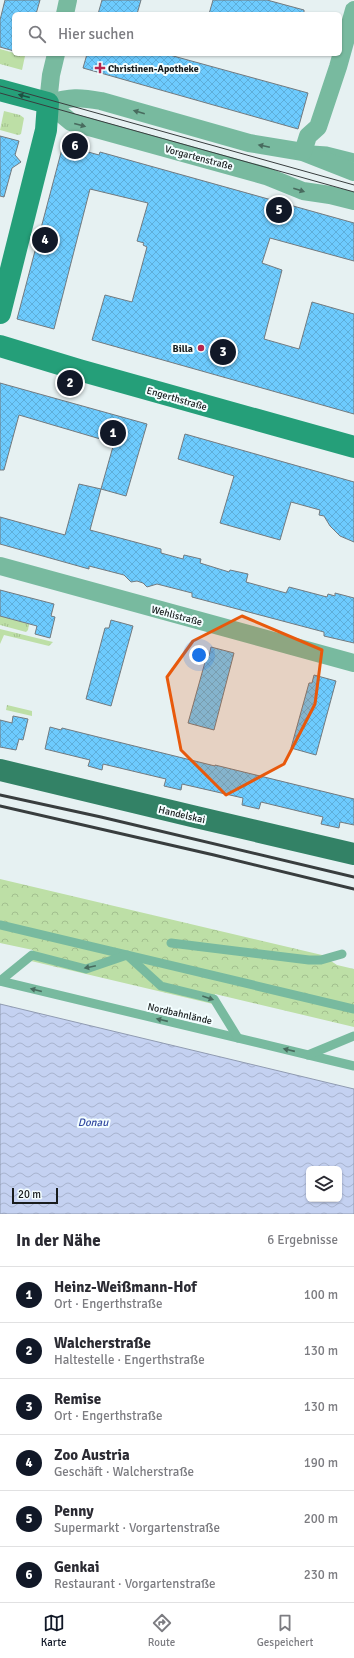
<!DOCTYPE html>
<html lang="de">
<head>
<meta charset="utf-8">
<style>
	:root { --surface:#fff; --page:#f7f7f7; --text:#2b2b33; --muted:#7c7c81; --line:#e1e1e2; --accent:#111827 }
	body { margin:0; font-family:Signika,sans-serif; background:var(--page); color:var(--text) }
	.controls { position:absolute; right:12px; bottom:12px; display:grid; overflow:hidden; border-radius:6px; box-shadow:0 1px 3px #0004 }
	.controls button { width:36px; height:36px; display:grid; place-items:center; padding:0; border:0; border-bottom:1px solid var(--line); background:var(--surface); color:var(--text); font:20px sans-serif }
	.scale { position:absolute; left:12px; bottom:10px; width:46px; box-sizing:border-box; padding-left:4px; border:2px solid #181c1d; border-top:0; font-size:11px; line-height:14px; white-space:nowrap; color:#181c1d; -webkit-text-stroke:3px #f3feff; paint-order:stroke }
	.you { position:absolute; left:199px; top:655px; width:14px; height:14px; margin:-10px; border:3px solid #fff; border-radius:50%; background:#1a73e8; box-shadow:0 0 0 6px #1a73e833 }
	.badge { display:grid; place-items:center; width:26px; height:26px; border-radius:50%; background:var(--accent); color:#fff; font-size:13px; font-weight:700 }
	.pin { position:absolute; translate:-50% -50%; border:2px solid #fff; box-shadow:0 1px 4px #0006 }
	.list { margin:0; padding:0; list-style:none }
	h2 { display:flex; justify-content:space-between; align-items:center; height:52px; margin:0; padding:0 16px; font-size:17px }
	h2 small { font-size:13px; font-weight:400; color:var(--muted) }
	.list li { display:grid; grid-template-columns:26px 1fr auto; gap:12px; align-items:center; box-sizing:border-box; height:56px; padding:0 16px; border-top:1px solid var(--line) }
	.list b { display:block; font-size:15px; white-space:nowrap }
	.list p { margin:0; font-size:13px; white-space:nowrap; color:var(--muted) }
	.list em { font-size:13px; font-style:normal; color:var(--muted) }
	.icon { flex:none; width:22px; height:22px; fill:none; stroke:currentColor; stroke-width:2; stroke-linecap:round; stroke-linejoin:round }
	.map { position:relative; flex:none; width:354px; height:1214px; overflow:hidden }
	.search { position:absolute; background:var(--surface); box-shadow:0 1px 3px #0004; left:12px; right:12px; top:12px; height:44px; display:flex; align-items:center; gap:10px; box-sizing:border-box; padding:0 14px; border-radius:6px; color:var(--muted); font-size:15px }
	.sheet { height:388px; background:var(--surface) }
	nav { display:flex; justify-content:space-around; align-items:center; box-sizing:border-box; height:56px; border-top:1px solid var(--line); background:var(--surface); font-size:11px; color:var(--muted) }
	nav a { display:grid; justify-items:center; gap:2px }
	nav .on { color:var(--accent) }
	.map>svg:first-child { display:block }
</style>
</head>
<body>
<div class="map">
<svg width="354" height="1214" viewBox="0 0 354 1214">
	<defs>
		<pattern id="grass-tufts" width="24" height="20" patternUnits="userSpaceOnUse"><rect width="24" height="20" fill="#bddfa6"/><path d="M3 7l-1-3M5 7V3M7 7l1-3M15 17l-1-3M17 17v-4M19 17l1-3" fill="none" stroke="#a2bf8e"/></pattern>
		<pattern id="park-crowns" width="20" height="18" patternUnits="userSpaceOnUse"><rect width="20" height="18" fill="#bddfa6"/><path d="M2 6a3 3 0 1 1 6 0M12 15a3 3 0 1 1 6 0" fill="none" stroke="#a2bf8e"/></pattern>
		<pattern id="water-waves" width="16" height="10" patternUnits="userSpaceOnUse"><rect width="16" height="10" fill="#c4d1f1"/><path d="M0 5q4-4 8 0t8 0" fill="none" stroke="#a8b3ce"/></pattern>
		<pattern id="building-cross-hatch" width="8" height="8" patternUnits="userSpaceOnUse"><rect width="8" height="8" fill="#6dcbfe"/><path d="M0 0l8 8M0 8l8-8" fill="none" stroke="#5eaed9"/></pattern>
	</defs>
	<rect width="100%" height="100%" fill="#e6f1f2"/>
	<!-- grass -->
	<g fill="url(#grass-tufts)">
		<polygon points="0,49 25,56 22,70 0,64"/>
		<polygon points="4,111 20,115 24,118 21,134 18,135 0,130"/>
		<polygon points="0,616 29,624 28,630 26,632 0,625"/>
		<polygon points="0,629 53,642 49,646 4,635 0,644"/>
		<polygon points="7,705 32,711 32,716 6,710"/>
	</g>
	<!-- park -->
	<polygon fill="url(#park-crowns)" points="0,879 322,955 337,965 354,969 354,1027 215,994 213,1004 31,961 33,950 0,943"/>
	<!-- water -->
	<path fill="url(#water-waves)" stroke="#909bb1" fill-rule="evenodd" d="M0,1004l354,85v125h-354zM309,1169h30v30h-30z"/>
	<!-- building -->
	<g fill="url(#building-cross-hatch)" stroke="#727a7f">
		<polygon points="5,0 40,0 36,14 14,14 14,51 0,47 0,20"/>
		<polygon points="102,0 141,0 137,14 98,14"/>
		<polygon points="213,0 267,0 304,10 304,14 209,14"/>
		<polygon points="87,54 166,54 308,93 298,129 83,68"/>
		<polygon points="0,136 19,141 15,155 21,162 12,168 4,197 0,196"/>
		<polygon points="63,145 99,155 100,152 354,223 354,261 270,238 262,263 282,270 264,339 299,349 312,302 354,314 354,414 92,340 105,295 132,302 147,247 143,245 144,243 137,241 148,203 90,189 54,329 17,319"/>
		<polygon points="0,383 147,424 126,496 101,489 114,443 19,415 4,470 0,470"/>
		<polygon points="185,434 354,482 354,542 340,536 330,526 324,516 319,515 320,510 291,502 280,540 220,523 234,476 178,459"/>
		<polygon points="79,484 101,489 90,530 161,549 161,553 183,559 184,555 201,559 200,563 229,572 230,570 248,574 246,582 286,593 289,587 327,597 328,594 335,596 335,593 354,598 354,643 324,636 324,632 192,597 192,593 157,584 147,587 143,583 137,581 131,582 124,575 89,566 89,569 0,544 0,517 65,535"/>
		<polygon points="0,590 54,604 51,616 55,617 50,638 35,634 37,626 0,616"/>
		<polygon points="111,620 133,626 111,706 86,699 105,628 109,628"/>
		<polygon points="211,647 234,653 214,730 188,723 207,655 209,656"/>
		<polygon points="314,675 336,681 316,755 291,748 309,683 312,683"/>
		<polygon points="13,716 28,719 23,740 19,739 16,750 0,747 0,720 12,723"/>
		<polygon points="50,727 61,730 62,728 98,737 215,766 215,765 354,799 354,825 340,822 339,828 321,824 323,817 261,802 259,809 242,805 243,798 182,784 181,790 164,786 166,779 103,764 102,770 88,766 90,760 45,749"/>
	</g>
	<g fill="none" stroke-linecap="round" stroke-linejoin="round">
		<!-- lane -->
		<g stroke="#78ba9f" stroke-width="9">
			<polyline points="312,150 327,151 354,158"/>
			<polyline points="0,925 354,1009"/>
			<polyline points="171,943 309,960 321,960 342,954"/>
			<polyline points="0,981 354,1066"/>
			<polyline points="0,981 32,955 86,969 127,955 161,986 214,999 238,1038"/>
			<polyline points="308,1055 354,1036"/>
		</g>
		<!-- street -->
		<g stroke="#78ba9f" stroke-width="18">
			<polyline points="65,14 68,0"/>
			<polyline points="48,103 71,122 266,176 303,191 330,195 354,201"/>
			<path d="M48,103c23,-6 31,-6 53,-2l148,42 54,9 51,20"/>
			<polyline points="48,103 51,75 56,54"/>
			<polyline points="303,152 308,136 318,127 338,67 354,10"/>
			<polyline points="0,566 354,663"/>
		</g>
		<!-- secondary -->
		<g stroke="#259f79" stroke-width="22">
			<polyline points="0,90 48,103 46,130 0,313"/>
			<polyline points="0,346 79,370 354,447"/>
		</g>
		<!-- primary -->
		<polyline stroke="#338266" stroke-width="22" points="0,770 196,817 354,854"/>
		<!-- tram -->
		<g stroke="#383d3e" stroke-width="1">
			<polyline points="0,86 354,185"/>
			<polyline points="0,93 354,192"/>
		</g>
		<!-- rail -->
		<g stroke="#383d3e" stroke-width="3">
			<polyline points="0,795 101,817 354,877"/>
			<polyline points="0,806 214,855 354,889"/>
		</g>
	</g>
	<!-- one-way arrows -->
	<defs><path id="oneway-solid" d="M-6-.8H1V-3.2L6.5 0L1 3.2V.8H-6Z"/></defs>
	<use fill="#1d5042" href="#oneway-solid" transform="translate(24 96) rotate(-165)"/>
	<g fill="#486b5e">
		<use href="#oneway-solid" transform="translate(139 112) rotate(-164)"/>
		<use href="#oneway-solid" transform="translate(80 125) rotate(15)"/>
		<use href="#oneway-solid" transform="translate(264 146) rotate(-168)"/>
		<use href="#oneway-solid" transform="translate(299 190) rotate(18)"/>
		<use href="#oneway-solid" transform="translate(90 967) rotate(168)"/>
		<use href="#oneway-solid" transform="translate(36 990) rotate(-166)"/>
		<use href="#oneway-solid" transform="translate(208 998) rotate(19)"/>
		<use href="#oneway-solid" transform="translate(162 1020) rotate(-167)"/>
		<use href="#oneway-solid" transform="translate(289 1050) rotate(-167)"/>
	</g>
	<!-- marked area -->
	<path fill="#e8590c" fill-opacity="0.2" stroke="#e8590c" stroke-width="3" stroke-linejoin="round" d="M242,616l80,34 -7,54 -31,60 -58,31 -45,-45 -14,-73 26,-36z"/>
	<!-- markers -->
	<g fill="#b6254e" stroke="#f3feff" stroke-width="1.5">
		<path d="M98 62h4v4h4v4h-4v4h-4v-4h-4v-4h4z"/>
		<circle cx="201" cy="348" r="4"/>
	</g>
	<g text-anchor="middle" stroke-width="4" stroke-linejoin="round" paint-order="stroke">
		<!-- poi labels -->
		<g font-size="10" font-weight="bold" fill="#181c1d" stroke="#f3feff" text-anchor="start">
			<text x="108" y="72">Christinen-Apotheke</text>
			<text x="193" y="352" text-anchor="end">Billa</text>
		</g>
		<!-- street labels -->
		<g font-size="10" fill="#181c1d" stroke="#f3feff">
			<text transform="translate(199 157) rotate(15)" y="4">Vorgartenstraße</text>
			<text transform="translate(177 398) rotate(16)" y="4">Engerthstraße</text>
			<text transform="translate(177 615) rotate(15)" y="4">Wehlistraße</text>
			<text transform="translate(182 814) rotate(13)" y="4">Handelskai</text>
			<text transform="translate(180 1013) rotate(13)" y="4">Nordbahnlände</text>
		</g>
		<!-- water labels -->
		<g font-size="11" font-style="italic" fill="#3249a1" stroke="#f3feff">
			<text x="93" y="1126">Donau</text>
		</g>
	</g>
</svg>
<div class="controls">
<button><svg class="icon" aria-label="layers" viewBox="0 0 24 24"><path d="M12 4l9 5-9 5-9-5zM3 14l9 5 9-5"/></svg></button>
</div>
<div class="scale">20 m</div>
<div class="you"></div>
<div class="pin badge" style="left:113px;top:433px">1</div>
<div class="pin badge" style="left:70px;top:383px">2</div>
<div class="pin badge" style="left:223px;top:352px">3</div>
<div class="pin badge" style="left:45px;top:240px">4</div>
<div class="pin badge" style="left:279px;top:210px">5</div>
<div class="pin badge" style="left:75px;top:146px">6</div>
<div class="search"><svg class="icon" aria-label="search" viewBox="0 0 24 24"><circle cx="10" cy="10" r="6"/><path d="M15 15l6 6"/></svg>Hier suchen</div>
</div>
<section class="sheet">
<h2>In der Nähe<small>6 Ergebnisse</small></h2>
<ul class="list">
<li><span class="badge">1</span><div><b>Heinz-Weißmann-Hof</b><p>Ort · Engerthstraße</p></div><em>100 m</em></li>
<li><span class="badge">2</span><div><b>Walcherstraße</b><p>Haltestelle · Engerthstraße</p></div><em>130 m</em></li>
<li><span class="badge">3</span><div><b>Remise</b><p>Ort · Engerthstraße</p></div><em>130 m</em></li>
<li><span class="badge">4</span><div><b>Zoo Austria</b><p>Geschäft · Walcherstraße</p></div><em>190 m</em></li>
<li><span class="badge">5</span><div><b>Penny</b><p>Supermarkt · Vorgartenstraße</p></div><em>200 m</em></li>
<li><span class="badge">6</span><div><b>Genkai</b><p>Restaurant · Vorgartenstraße</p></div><em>230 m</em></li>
</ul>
</section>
<nav>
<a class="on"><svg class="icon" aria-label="map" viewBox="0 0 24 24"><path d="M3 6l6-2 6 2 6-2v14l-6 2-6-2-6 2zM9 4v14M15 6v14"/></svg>Karte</a>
<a><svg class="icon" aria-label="directions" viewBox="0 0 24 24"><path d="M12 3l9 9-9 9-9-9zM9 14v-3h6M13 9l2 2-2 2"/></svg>Route</a>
<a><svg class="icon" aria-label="saved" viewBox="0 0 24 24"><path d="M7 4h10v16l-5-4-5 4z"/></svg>Gespeichert</a>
</nav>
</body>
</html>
